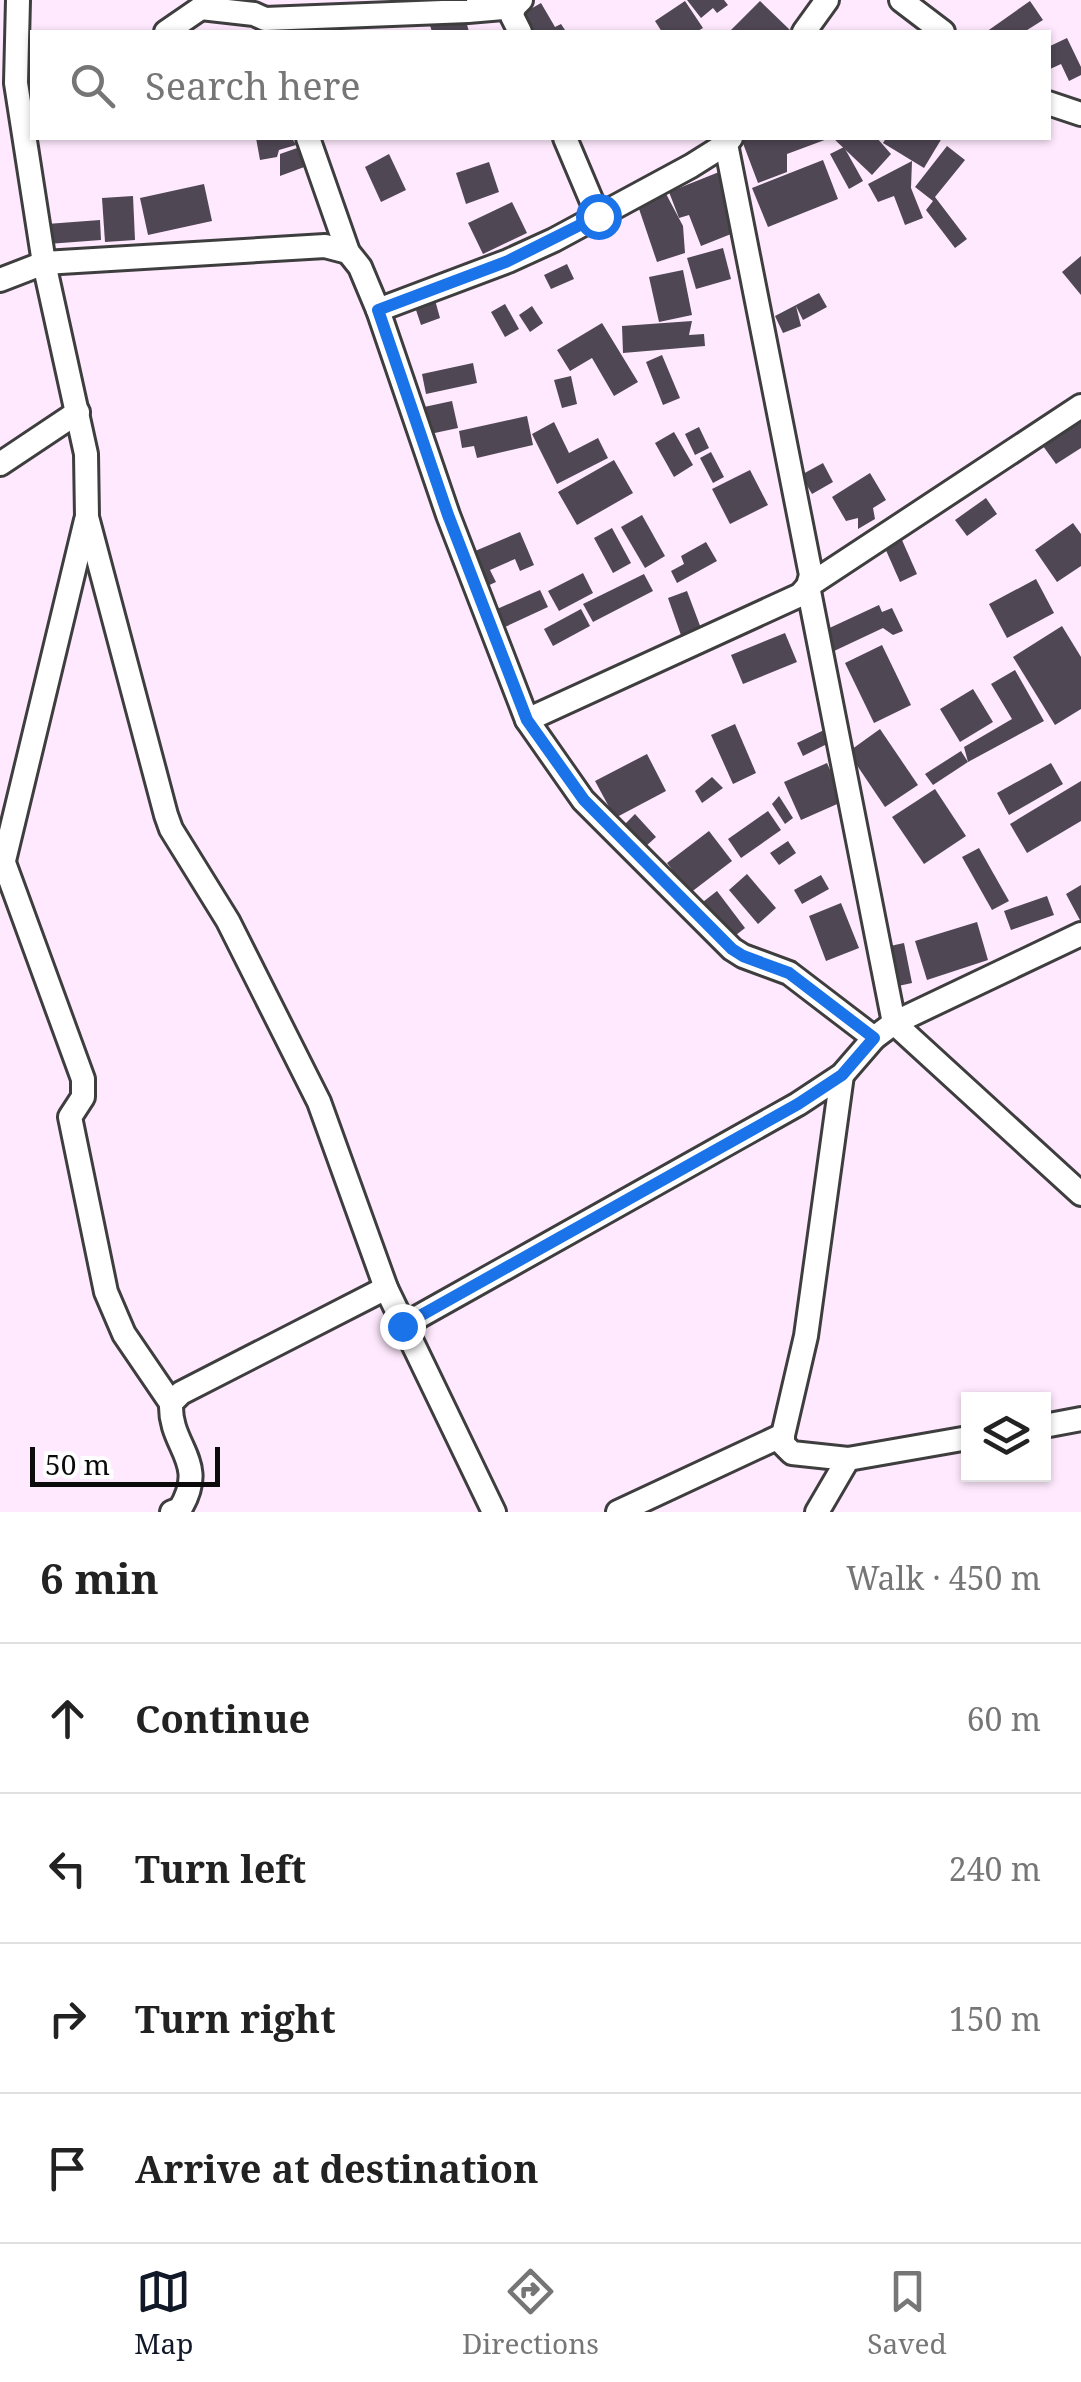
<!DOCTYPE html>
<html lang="en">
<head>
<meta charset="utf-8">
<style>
	:root { --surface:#fff; --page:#f6f6f6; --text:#222; --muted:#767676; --line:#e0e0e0; --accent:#111827 }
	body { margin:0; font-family:"Noto Serif",serif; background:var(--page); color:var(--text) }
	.controls { position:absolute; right:30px; bottom:30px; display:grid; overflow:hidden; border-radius:0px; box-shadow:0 2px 8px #0004 }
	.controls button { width:90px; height:90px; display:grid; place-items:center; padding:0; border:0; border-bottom:2px solid var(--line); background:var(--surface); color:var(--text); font:50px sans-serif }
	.scale { position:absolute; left:30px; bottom:25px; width:190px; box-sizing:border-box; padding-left:10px; border:5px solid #0b0b0b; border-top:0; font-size:28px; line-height:35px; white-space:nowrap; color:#0b0b0b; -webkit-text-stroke:8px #fff; paint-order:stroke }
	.stop { position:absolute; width:30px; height:30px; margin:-22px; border:8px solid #1a73e8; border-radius:50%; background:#fff }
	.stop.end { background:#1a73e8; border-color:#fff; box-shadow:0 2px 10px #0008 }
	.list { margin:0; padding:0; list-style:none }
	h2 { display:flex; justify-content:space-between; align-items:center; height:130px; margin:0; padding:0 40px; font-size:42px }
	h2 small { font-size:32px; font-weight:400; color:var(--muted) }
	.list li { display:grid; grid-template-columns:65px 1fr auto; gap:30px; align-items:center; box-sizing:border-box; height:150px; padding:0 40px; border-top:2px solid var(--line) }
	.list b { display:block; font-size:38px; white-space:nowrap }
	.list em { font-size:32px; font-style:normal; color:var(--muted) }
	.icon { flex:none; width:55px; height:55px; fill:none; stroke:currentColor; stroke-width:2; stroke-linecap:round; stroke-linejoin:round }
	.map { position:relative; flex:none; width:1081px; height:1512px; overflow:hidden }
	.search { position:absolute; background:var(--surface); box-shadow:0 2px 8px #0004; left:30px; right:30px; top:30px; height:110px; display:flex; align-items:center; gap:25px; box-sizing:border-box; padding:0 35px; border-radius:0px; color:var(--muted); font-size:38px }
	.sheet { height:730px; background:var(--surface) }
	nav { display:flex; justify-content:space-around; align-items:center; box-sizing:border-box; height:140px; border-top:2px solid var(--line); background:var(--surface); font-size:28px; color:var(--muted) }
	nav a { display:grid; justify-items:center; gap:5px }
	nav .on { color:var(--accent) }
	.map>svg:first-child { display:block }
</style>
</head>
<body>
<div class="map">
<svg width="1081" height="1512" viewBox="0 0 1081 1512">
	<rect width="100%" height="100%" fill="#ffe9fe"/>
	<!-- building -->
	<g fill="#4f4754">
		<polygon points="687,0 724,0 728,5 717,13 713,8 701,18"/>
		<polygon points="685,1 703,28 696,32 662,32 655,21"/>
		<polygon points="760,1 790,30 729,32"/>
		<polygon points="1030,1 1043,20 1024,32 986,32"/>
		<polygon points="541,3 555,27 561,24 565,30 530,32 520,15"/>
		<polygon points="464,13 469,32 432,32 429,22"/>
		<polygon points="1067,38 1081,67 1081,75 1069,81 1061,64 1048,70 1048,47"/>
		<polygon points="256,138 292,138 296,145 279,150 277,157 260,160"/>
		<polygon points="741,138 830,138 787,154 787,172 758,183"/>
		<polygon points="833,138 877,138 891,154 872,175"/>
		<polygon points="886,138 942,138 924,168 883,143"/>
		<polygon points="947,146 965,160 935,197 967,239 955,248 926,210 933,201 915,187"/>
		<polygon points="300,147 307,166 280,176 280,154"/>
		<polygon points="844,147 863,181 849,189 830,154"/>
		<polygon points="389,154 406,190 381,202 365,167"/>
		<polygon points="823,160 838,199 768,227 752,188"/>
		<polygon points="912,161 911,188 923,218 905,225 894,196 878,202 868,184"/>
		<polygon points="489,162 499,192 466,204 456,173"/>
		<polygon points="719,172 741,230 701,246 689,215 679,218 669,192"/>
		<polygon points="204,184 212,221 148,235 140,198"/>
		<polygon points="664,190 683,226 685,253 657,262 636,200"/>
		<polygon points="133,196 135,240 105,242 102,198"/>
		<polygon points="512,202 527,233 483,254 468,223"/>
		<polygon points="100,220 101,240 48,244 47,224"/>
		<polygon points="723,248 731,279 696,289 687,258"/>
		<polygon points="1081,256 1081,295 1062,272"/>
		<polygon points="567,264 574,279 551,289 544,275"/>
		<polygon points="683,270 692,315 659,322 649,277"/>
		<polygon points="819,293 827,307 803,320 796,306 801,326 783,333 775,316"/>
		<polygon points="435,300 440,318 421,325 415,307"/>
		<polygon points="505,304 519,329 505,337 491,312"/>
		<polygon points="532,306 543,323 530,332 519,315"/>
		<polygon points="692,321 689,335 704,334 705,346 623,353 622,326"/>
		<polygon points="602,323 638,382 614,396 592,358 570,371 557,350"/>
		<polygon points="662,355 680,398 663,405 646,362"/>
		<polygon points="473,363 477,383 426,394 422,374"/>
		<polygon points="571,376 577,404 562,408 554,380"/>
		<polygon points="452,401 458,428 430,434 424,407"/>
		<polygon points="527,416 533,445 477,458 474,446 462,448 459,431"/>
		<polygon points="1081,420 1081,448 1056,464 1043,446"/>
		<polygon points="554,422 569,453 598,438 608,458 557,484 532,434"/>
		<polygon points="699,427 709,448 695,455 685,434"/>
		<polygon points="674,432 693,465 674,477 655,443"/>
		<polygon points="711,452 724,477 713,483 700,458"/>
		<polygon points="614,460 633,493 577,525 558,492"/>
		<polygon points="823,463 833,482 812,494 801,475"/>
		<polygon points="750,470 768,505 730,524 712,489"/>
		<polygon points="870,473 886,500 873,508 875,519 858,529 858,518 846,521 832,497"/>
		<polygon points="986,498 997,514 967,536 955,520"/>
		<polygon points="642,515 665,556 645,568 621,527"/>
		<polygon points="1073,523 1081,534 1081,566 1057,582 1035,550"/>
		<polygon points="612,528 631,563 613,573 594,538"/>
		<polygon points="898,531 917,574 900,582 881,539"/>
		<polygon points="520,532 534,565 520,571 515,559 490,570 496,582 483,588 468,554"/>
		<polygon points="706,542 717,561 677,583 671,571 684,564 681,556"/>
		<polygon points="583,573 593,593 559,611 548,591"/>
		<polygon points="644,574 653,591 593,622 583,604"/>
		<polygon points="1036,579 1054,613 1007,638 989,604"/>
		<polygon points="540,590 548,607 505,627 497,609"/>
		<polygon points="687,591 702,631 682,638 668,598"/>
		<polygon points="879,605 882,612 892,608 903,631 893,635 883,628 832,652 823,631"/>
		<polygon points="581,609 590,626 553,646 544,629"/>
		<polygon points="1062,626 1081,657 1081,709 1055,725 1013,657"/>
		<polygon points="785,633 797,662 743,684 731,655"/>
		<polygon points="882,645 911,705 874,723 845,663"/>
		<polygon points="1015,670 1044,721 968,762 964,747 1012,719 991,684"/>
		<polygon points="973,689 993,722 960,742 940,709"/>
		<polygon points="735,724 756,773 733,784 711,735"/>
		<polygon points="880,729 918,785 885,807 848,752"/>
		<polygon points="824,730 827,744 803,756 797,743"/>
		<polygon points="961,751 968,762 933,785 925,774"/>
		<polygon points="647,754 666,791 615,818 595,781"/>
		<polygon points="827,763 844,801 801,820 784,782"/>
		<polygon points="1051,763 1063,784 1009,815 997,793"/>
		<polygon points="712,777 723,788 702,803 695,791"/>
		<polygon points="1081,781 1081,821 1027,853 1010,824"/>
		<polygon points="935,789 966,836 924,864 892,817"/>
		<polygon points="779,796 793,818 785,824 772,804"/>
		<polygon points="768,811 781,830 741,858 728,839"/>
		<polygon points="635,814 656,837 645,847 624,825"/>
		<polygon points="709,831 732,861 690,893 667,863"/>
		<polygon points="788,841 796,853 779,865 770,853"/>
		<polygon points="979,848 1009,901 992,910 962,857"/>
		<polygon points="747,874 776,908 758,924 729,890"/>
		<polygon points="821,875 829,889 802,904 794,890"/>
		<polygon points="1081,885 1081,922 1066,894"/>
		<polygon points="717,891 745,928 727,942 699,905"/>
		<polygon points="1047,896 1054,915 1011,930 1004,911"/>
		<polygon points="841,903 859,948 826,961 809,916"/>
		<polygon points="977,922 988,960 927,980 915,941"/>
		<polygon points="904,943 912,983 889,988 881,948"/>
	</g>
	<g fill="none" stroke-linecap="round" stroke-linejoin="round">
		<!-- minor casing -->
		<g stroke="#3e3e3e" stroke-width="28">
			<g id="minor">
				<polyline points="18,0 16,83 44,263 86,454 87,517 166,815 171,829 228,921 319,1102 386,1288 494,1512"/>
				<polyline points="901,0 943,32"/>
				<polyline points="514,7 512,16 520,32"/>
				<polyline points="201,8 254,14 265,19 468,11 514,7 521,0"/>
				<polyline points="166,32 201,8 207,0"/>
				<polyline points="804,32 827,0"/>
				<polyline points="1048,103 1081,114"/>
				<polyline points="308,138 348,252 360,267 378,310 448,515 527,720 583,800 732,949 743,956 789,973 874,1038"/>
				<polyline points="565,138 598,216"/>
				<polyline points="726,144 811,575 808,586 894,1023 1081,1194"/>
				<polyline points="0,280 44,263 325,246 348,252"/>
				<polyline points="378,310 508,261 554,240 691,166 726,144 731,138"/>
				<polyline points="0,464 78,412"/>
				<polyline points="527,720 800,595 808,586 1081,406"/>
				<path d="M3,860l80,219v18l-13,20 36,175 18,42 47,69c-2,45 38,58 9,106l-8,3"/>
				<polyline points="1,873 86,520"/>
				<polyline points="842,1075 806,1336 783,1435 783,1444 792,1453 848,1459 968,1438"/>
				<polyline points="402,1326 798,1104 842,1075 874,1038 894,1023 1081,934"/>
				<polyline points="171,1403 181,1393 386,1288"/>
				<polyline points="1044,1426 1081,1419"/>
				<polyline points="618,1512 783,1435"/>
				<polyline points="817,1512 848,1459"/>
			</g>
		</g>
		<!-- minor -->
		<use href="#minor" stroke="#fff" stroke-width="22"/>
	</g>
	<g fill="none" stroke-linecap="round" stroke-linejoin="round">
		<!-- route -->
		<polyline stroke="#1a73e8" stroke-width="12" points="402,1326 798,1104 842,1075 874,1038 789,973 743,956 732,949 584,800 527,720 448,515 378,310 508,261 598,216"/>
	</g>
</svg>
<div class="controls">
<button><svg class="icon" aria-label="layers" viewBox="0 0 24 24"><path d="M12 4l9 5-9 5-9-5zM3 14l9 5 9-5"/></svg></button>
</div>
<div class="scale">50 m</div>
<div class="stop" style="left:598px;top:216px"></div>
<div class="stop end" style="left:402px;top:1326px"></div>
<div class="search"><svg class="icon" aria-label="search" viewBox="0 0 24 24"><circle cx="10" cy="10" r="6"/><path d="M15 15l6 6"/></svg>Search here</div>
</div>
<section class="sheet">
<h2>6 min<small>Walk · 450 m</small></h2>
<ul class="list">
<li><svg class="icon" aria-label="ahead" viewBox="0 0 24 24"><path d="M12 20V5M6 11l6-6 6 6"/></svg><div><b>Continue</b></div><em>60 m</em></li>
<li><svg class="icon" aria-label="left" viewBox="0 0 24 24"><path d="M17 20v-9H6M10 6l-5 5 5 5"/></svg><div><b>Turn left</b></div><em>240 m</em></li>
<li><svg class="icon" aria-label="right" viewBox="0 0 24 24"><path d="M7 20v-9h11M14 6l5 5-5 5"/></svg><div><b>Turn right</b></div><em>150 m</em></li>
<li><svg class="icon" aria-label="arrive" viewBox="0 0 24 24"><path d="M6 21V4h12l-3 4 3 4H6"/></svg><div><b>Arrive at destination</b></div></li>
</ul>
</section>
<nav>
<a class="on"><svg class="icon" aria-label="map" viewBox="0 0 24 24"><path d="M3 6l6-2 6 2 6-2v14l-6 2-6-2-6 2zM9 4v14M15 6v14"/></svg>Map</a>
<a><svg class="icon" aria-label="directions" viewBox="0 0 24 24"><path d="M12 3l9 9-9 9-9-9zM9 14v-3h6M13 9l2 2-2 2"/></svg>Directions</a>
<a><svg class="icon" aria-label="saved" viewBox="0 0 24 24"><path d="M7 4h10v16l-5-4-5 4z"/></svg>Saved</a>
</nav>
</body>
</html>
